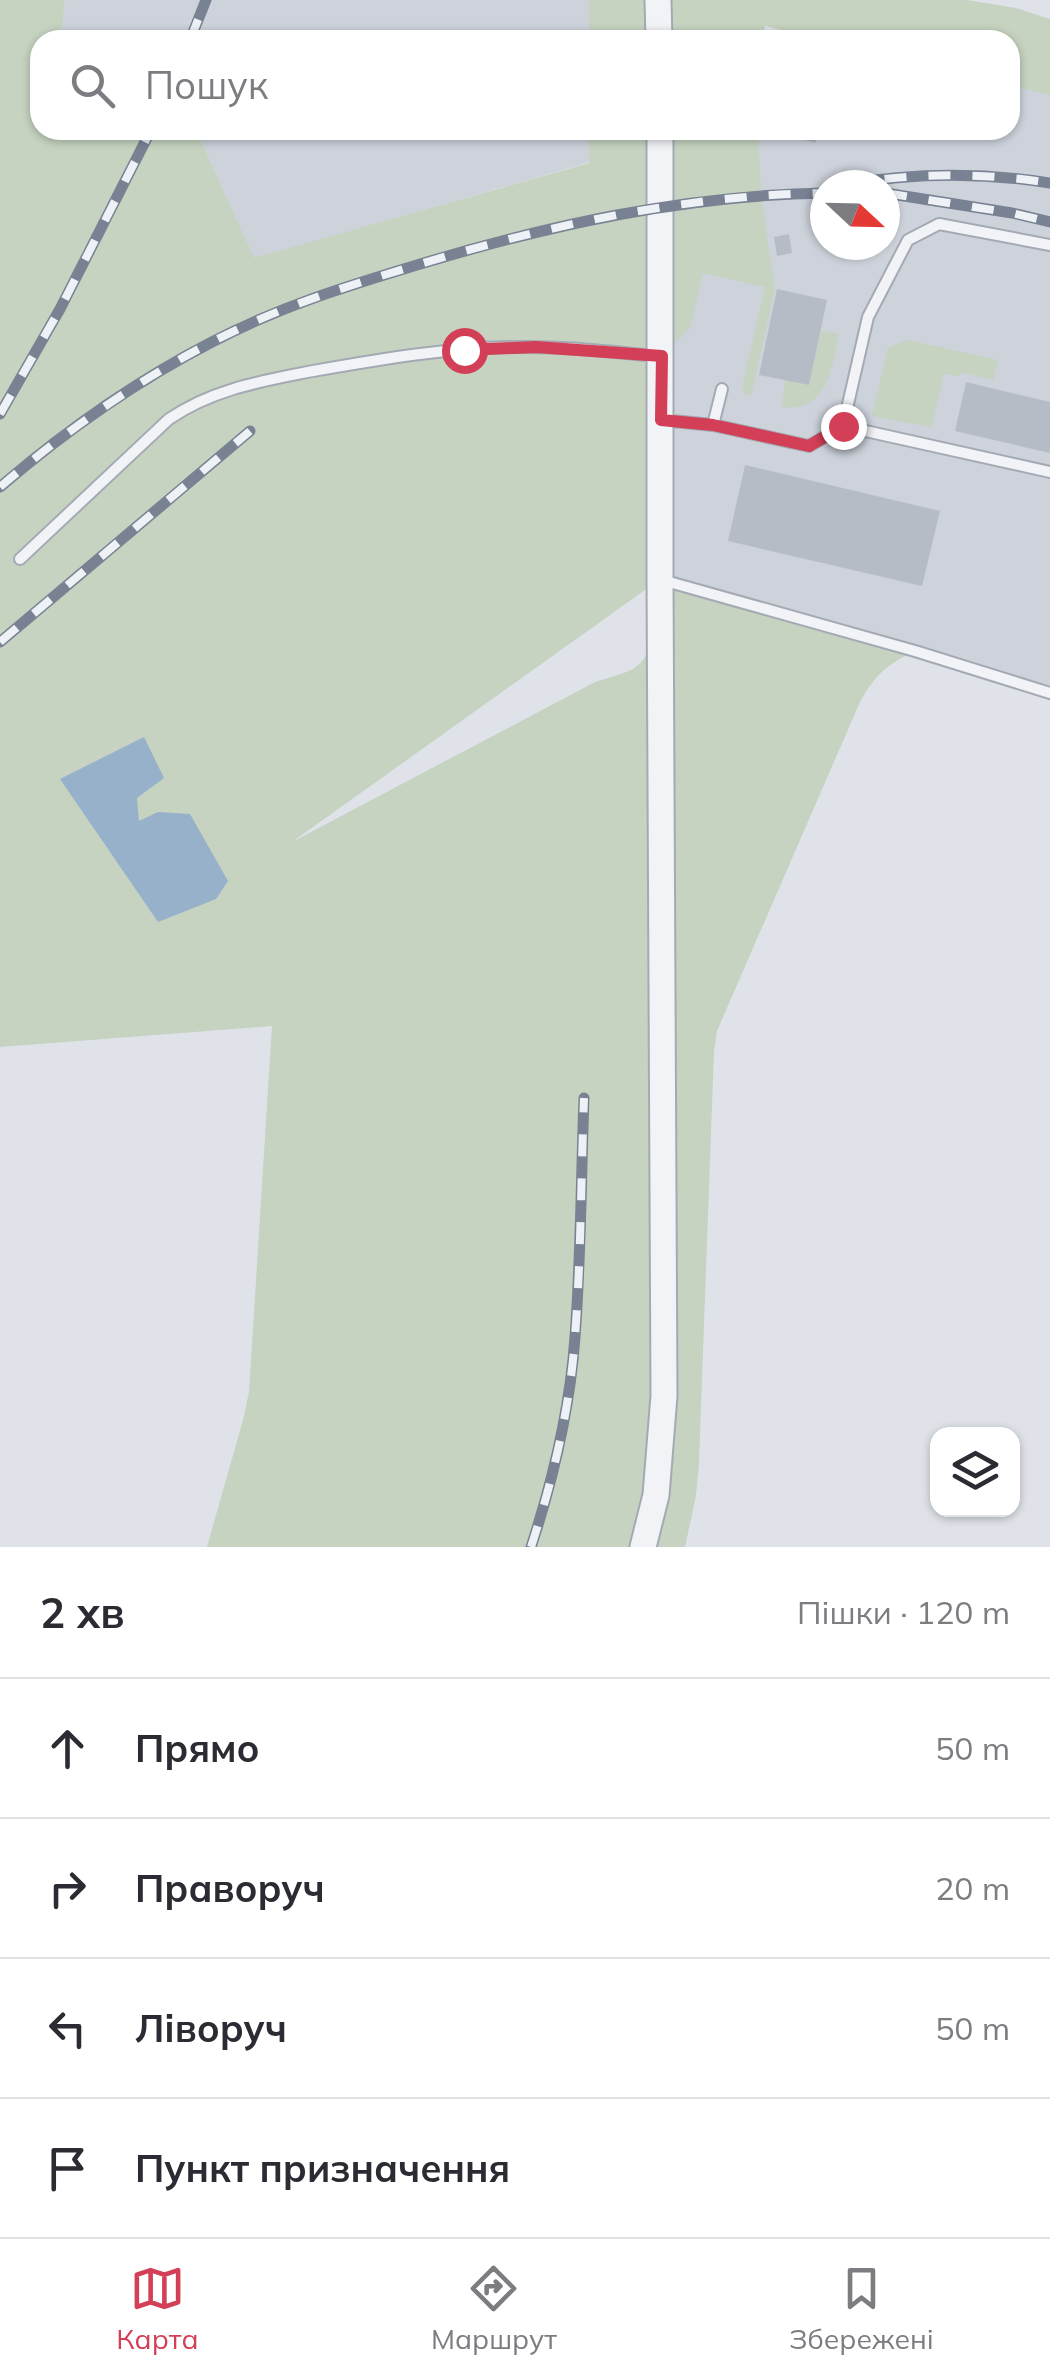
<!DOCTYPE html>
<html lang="uk">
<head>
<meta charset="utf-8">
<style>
	:root { --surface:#fff; --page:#f7f7f7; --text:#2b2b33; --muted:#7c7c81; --line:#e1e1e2; --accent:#d23f56 }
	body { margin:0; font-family:Mulish,sans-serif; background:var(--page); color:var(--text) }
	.controls { position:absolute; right:30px; bottom:30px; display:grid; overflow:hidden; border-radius:20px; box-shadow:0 2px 8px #0004 }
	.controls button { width:90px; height:90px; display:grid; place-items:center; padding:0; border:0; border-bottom:2px solid var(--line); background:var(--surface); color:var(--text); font:50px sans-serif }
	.compass { position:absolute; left:810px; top:170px; width:90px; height:90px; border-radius:50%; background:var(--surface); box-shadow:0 2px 8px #0004; rotate:112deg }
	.stop { position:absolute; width:30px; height:30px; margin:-22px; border:8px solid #d23f56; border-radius:50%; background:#fff }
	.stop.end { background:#d23f56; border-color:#fff; box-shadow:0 2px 10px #0008 }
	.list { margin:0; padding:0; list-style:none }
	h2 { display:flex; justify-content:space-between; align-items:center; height:130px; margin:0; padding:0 40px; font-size:42px }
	h2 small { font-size:32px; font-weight:400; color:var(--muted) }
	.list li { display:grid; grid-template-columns:65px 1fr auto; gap:30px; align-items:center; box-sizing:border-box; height:140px; padding:0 40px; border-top:2px solid var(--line) }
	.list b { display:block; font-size:38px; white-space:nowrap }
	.list em { font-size:32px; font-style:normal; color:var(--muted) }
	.icon { flex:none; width:55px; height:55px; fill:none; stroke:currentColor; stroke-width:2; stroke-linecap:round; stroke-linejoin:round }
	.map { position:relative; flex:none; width:1050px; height:1547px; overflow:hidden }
	.search { position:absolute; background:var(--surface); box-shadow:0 2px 8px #0004; left:30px; right:30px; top:30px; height:110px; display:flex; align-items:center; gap:25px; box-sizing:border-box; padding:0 35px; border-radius:30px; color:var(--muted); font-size:38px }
	.sheet { height:690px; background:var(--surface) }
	nav { display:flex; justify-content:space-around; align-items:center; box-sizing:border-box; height:140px; border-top:2px solid var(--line); background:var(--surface); font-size:28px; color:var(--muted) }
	nav a { display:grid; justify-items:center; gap:5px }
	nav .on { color:var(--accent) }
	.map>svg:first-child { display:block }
</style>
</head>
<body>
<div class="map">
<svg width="1050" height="1547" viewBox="0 0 1050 1547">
	<rect width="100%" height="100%" fill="#dfe3e9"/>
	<!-- built -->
	<g fill="#cdd2db" fill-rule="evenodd">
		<polygon points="65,0 590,0 590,40 61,40"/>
		<path d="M1010,85l40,10v598l-390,-114v-449h350zM825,185h60v60h-60z"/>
		<polygon points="196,130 590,130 590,162 254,259"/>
	</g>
	<!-- green -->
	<g fill="#c5d3c0" fill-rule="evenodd">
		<path d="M0,0h65l-4,40h-21v90h156l58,128 335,-95v-33h169l3,66 14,93 -24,107 -7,-3 -2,-5 23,-101 -62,-14 -13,55 -29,28 -1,223 255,72c-29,14 -39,23 -55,51l-143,329 -3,20 -15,411 -3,34 -11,51h-478l36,-127 6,-28 23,-366 -272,21zM659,580c-3,26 0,74 -26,89 -12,6 -26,9 -38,13l-303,160z"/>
		<polygon points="589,0 967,0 1016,8 1050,19 1050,95 1010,86 1010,40 822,40 765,26 762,40 589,40"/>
		<path d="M821,330l18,4c-8,36 -11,78 -58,73l5,-27 23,5z"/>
		<polygon points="908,340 998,360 993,380 962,372 960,376 944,374 931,427 872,416 888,348"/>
	</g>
	<!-- water -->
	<polygon fill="#98b1ca" points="144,737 164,778 137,798 139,821 158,812 190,814 228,881 216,899 158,922 60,779"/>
	<!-- building -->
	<g fill="#b6bcc5">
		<polygon points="771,130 819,130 815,143"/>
		<polygon points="789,234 792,253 777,256 774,237"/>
		<polygon points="777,289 827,300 809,385 759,375"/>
		<polygon points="966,382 1050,402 1050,453 955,431"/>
		<polygon points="745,465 940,511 922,586 728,541"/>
	</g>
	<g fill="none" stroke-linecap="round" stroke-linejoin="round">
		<!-- service casing -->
		<g stroke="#a4aab3" stroke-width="14">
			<g id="service">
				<polyline points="662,420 713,425 809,446 843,426 868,317 908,240 939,224 1050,245"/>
				<polyline points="713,425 722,389"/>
				<polyline points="843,426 1050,472"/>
				<path d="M20,559l149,-140c44,-30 93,-38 144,-48 68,-12 137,-24 206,-24 46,-1 92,5 138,9"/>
				<polyline points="662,580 915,651 1050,693"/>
			</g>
		</g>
		<!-- tertiary casing -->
		<g stroke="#a4aab3" stroke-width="29">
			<g id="tertiary">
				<polyline points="658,0 659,40"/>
				<polyline points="643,1547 656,1495 664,1396 660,579 660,130"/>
			</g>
		</g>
		<!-- service -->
		<use href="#service" stroke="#f1f3f7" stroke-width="10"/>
		<!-- tertiary -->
		<use href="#tertiary" stroke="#f1f3f7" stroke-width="25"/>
		<!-- rail casing -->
		<g stroke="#788293" stroke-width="11">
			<g id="rail">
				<polyline points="190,40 206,0"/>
				<path d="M841,185c69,-12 140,-13 209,-2"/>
				<polyline points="885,193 1012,213 1050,222"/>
				<polyline points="0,414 60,309 151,130"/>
				<path d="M0,487c63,-54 138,-107 212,-145 67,-35 132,-55 205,-77 132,-40 269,-70 408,-72"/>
				<polyline points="0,642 250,431"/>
				<path d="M531,1547c22,-67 39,-139 44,-210 6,-79 6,-159 9,-239"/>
			</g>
		</g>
		<!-- rail -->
		<use href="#rail" stroke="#eef2f6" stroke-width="8" stroke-dasharray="22" stroke-linecap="butt"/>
	</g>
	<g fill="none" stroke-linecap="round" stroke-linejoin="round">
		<!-- route -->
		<polyline stroke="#d23f56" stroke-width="12" points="464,350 536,347 662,356 661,420 713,425 809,446 843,426"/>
	</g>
</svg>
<div class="controls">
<button><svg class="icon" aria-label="layers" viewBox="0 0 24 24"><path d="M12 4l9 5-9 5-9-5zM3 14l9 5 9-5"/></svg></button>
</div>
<svg class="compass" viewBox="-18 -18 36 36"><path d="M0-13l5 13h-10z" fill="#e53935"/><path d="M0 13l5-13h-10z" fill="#7c7c81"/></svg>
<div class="stop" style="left:464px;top:350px"></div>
<div class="stop end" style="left:843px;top:426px"></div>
<div class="search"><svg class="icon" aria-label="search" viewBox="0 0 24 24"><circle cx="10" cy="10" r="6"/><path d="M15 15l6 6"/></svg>Пошук</div>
</div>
<section class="sheet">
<h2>2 хв<small>Пішки · 120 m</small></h2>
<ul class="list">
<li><svg class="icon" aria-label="ahead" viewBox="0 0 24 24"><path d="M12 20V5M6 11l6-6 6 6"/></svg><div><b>Прямо</b></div><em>50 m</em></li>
<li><svg class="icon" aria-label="right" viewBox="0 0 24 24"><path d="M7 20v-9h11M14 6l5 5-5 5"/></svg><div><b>Праворуч</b></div><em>20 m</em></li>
<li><svg class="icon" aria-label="left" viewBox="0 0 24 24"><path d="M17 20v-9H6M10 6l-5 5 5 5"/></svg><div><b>Ліворуч</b></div><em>50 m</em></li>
<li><svg class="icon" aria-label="arrive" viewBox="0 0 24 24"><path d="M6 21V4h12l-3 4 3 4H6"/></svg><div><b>Пункт призначення</b></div></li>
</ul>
</section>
<nav>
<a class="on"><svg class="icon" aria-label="map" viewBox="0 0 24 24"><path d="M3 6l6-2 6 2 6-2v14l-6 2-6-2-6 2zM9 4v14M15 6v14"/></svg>Карта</a>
<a><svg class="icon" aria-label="directions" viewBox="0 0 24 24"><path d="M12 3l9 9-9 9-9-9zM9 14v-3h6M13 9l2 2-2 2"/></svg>Маршрут</a>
<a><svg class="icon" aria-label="saved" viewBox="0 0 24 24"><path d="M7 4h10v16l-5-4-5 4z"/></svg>Збережені</a>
</nav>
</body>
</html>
